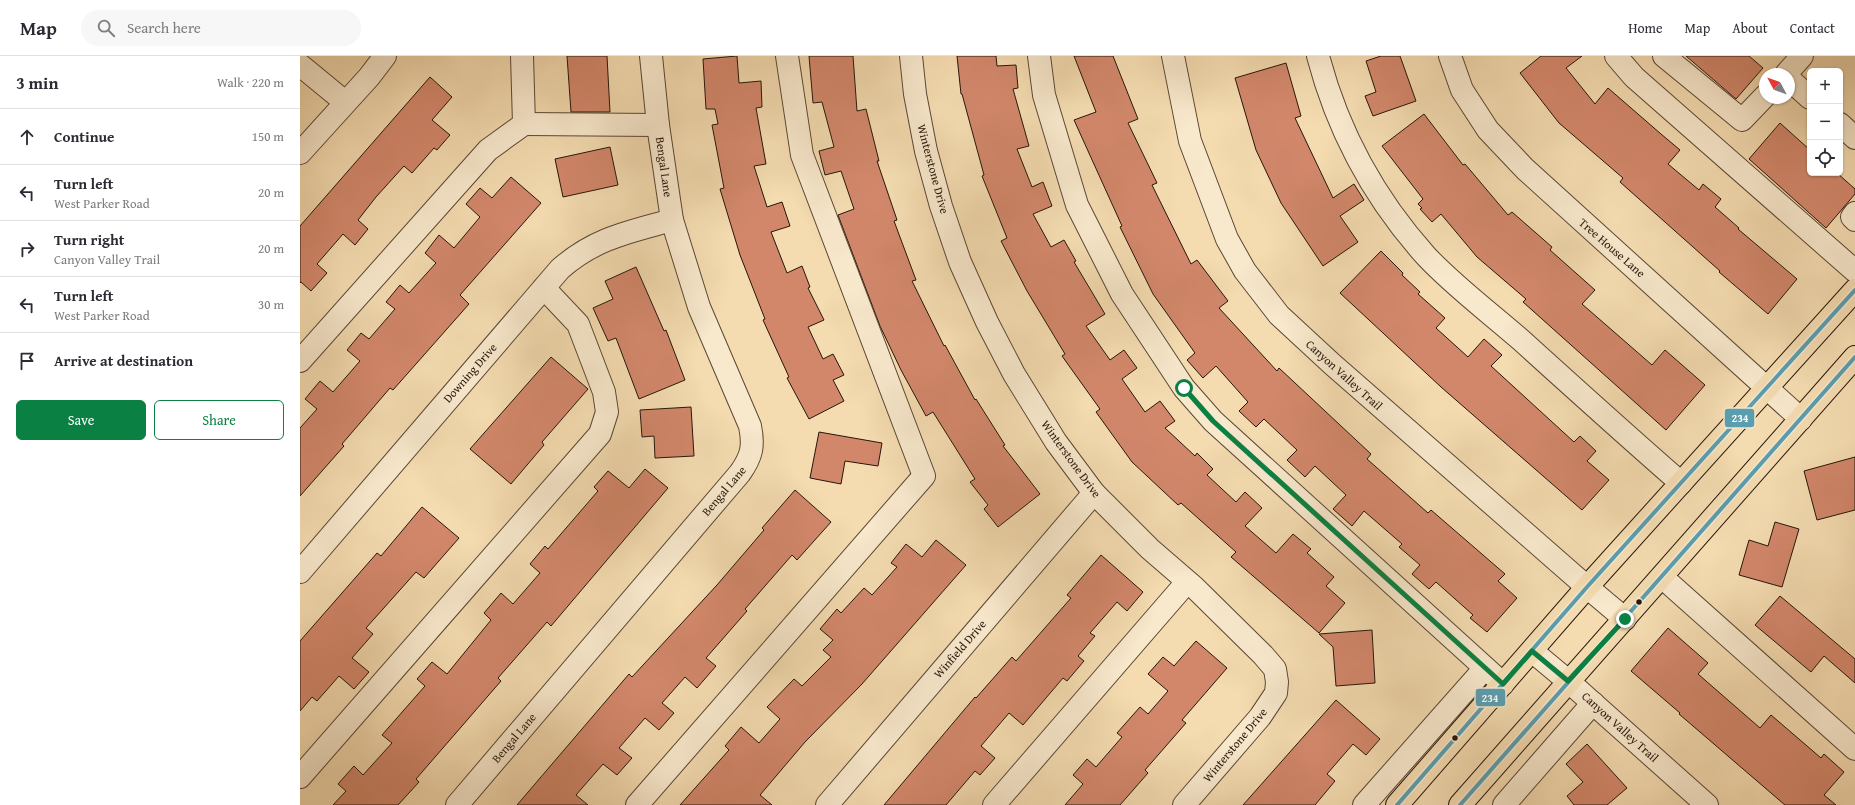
<!DOCTYPE html>
<html lang="en">
<head>
<meta charset="utf-8">
<style>
	:root { --surface:#fff; --page:#f7f7f7; --text:#2b2b33; --muted:#7c7c81; --line:#e1e1e2; --accent:#0b8043 }
	body { margin:0; font-family:"Gentium Book Plus",serif; background:var(--page); color:var(--text) }
	.controls { position:absolute; right:12px; top:12px; display:grid; overflow:hidden; border-radius:6px; box-shadow:0 1px 3px #0004 }
	.controls button { width:36px; height:36px; display:grid; place-items:center; padding:0; border:0; border-bottom:1px solid var(--line); background:var(--surface); color:var(--text); font:20px sans-serif }
	.compass { position:absolute; left:1459px; top:12px; width:36px; height:36px; border-radius:50%; background:var(--surface); box-shadow:0 1px 3px #0004; rotate:311deg }
	.stop { position:absolute; width:12px; height:12px; margin:-9px; border:3px solid #0b8043; border-radius:50%; background:#fff }
	.stop.end { background:#0b8043; border-color:#fff; box-shadow:0 1px 4px #0008 }
	.list { margin:0; padding:0; list-style:none }
	h2 { display:flex; justify-content:space-between; align-items:center; height:52px; margin:0; padding:0 16px; font-size:17px }
	h2 small { font-size:13px; font-weight:400; color:var(--muted) }
	.list li { display:grid; grid-template-columns:26px 1fr auto; gap:12px; align-items:center; box-sizing:border-box; height:56px; padding:0 16px; border-top:1px solid var(--line) }
	.list b { display:block; font-size:15px; white-space:nowrap }
	.list p { margin:0; font-size:13px; white-space:nowrap; color:var(--muted) }
	.list em { font-size:13px; font-style:normal; color:var(--muted) }
	.actions { display:flex; gap:8px; padding:12px 16px }
	.actions a { flex:1; padding:9px 0; border:1px solid var(--accent); border-radius:6px; text-align:center; font-size:14px; color:var(--accent) }
	.actions .main { background:var(--accent); color:#fff }
	.icon { flex:none; width:22px; height:22px; fill:none; stroke:currentColor; stroke-width:2; stroke-linecap:round; stroke-linejoin:round }
	.map { position:relative; flex:none; width:1555px; height:749px; overflow:hidden }
	header { display:flex; align-items:center; gap:24px; box-sizing:border-box; height:56px; padding:0 20px; background:var(--surface); border-bottom:1px solid var(--line) }
	header strong { font-size:19px }
	nav { display:flex; gap:22px; margin-inline-start:auto; font-size:14px }
	.search { width:280px; height:36px; background:var(--page); display:flex; align-items:center; gap:10px; box-sizing:border-box; padding:0 14px; border-radius:22px; color:var(--muted); font-size:15px }
	main { display:flex }
	aside { flex:1; background:var(--surface) }
	.map>svg:first-child { display:block }
</style>
</head>
<body>
<header>
<strong>Map</strong>
<div class="search"><svg class="icon" aria-label="search" viewBox="0 0 24 24"><circle cx="10" cy="10" r="6"/><path d="M15 15l6 6"/></svg>Search here</div>
<nav><a>Home</a><a>Map</a><a>About</a><a>Contact</a></nav>
</header>
<main>
<aside>
<h2>3 min<small>Walk · 220 m</small></h2>
<ul class="list">
<li><svg class="icon" aria-label="ahead" viewBox="0 0 24 24"><path d="M12 20V5M6 11l6-6 6 6"/></svg><div><b>Continue</b></div><em>150 m</em></li>
<li><svg class="icon" aria-label="left" viewBox="0 0 24 24"><path d="M17 20v-9H6M10 6l-5 5 5 5"/></svg><div><b>Turn left</b><p>West Parker Road</p></div><em>20 m</em></li>
<li><svg class="icon" aria-label="right" viewBox="0 0 24 24"><path d="M7 20v-9h11M14 6l5 5-5 5"/></svg><div><b>Turn right</b><p>Canyon Valley Trail</p></div><em>20 m</em></li>
<li><svg class="icon" aria-label="left" viewBox="0 0 24 24"><path d="M17 20v-9H6M10 6l-5 5 5 5"/></svg><div><b>Turn left</b><p>West Parker Road</p></div><em>30 m</em></li>
<li><svg class="icon" aria-label="arrive" viewBox="0 0 24 24"><path d="M6 21V4h12l-3 4 3 4H6"/></svg><div><b>Arrive at destination</b></div></li>
</ul>
<div class="actions"><a class="main">Save</a><a>Share</a></div>
</aside>
<div class="map">
<svg width="1555" height="749" viewBox="0 0 1555 749">
	<rect width="100%" height="100%" fill="#f4dbb0"/>
	<filter id="stains"><feTurbulence type="fractalNoise" baseFrequency=".005" numOctaves="4"/><feColorMatrix values="0 0 0 0 .2 0 0 0 0 .09 0 0 0 0 .02 0 0 0 .5 -.17"/></filter>
	<radialGradient id="worn" r=".72"><stop offset=".6" stop-color="#630" stop-opacity="0"/><stop offset="1" stop-color="#630" stop-opacity=".3"/></radialGradient>
	<!-- building -->
	<g fill="#d2876b" stroke="#26160a">
		<polygon points="267,0 307,0 310,56 271,56"/>
		<polygon points="437,0 439,27 461,25 462,51 456,52 466,108 454,110 467,151 482,146 490,170 471,176 487,217 502,210 510,231 508,232 524,264 508,271 523,303 533,298 544,319 533,324 544,345 509,363 487,322 489,321 463,264 465,263 440,199 420,133 424,132 412,69 418,68 415,53 406,53 403,3"/>
		<polygon points="509,0 553,0 557,55 566,53 579,105 577,105 597,164 594,165 616,224 612,225 644,290 645,289 675,344 676,343 705,389 703,390 740,438 698,471 684,453 688,449 670,426 675,423 633,356 626,360 601,314 580,270 538,159 554,153 541,115 525,119 519,95 534,91 522,46 513,47"/>
		<polygon points="657,0 696,0 697,10 716,9 718,32 713,33 729,90 717,93 732,131 743,126 752,150 733,158 751,191 764,184 776,205 774,206 805,258 786,270 810,304 824,294 837,312 822,323 845,356 860,345 875,365 865,372 895,400 897,397 913,413 907,419 936,446 945,436 962,452 945,470 976,497 993,478 1011,493 1007,497 1034,521 1026,530 1045,547 1019,577 931,501 936,496 881,447 878,449 832,406 796,356 800,353 762,300 765,298 727,235 701,185 707,182 682,120 684,119 662,38 661,38"/>
		<polygon points="774,0 813,0 838,63 828,67 857,127 852,129 891,208 897,204 928,245 919,252 977,315 979,312 1071,398 1067,403 1128,457 1131,454 1205,518 1198,525 1217,542 1187,576 1170,562 1173,559 1136,526 1129,533 1112,518 1120,509 1099,491 1102,488 1064,455 1052,470 1033,453 1046,439 1015,410 1005,421 987,404 997,394 964,363 956,371 939,355 948,346 916,310 903,322 887,304 895,297 853,238 820,171 822,170 774,64 796,56"/>
		<polygon points="1081,0 1100,0 1116,45 1073,60 1065,40 1076,36 1066,5"/>
		<polygon points="1241,0 1282,0 1266,12 1295,48 1308,32 1361,78 1380,94 1368,108 1399,134 1403,128 1421,143 1415,151 1439,172 1438,173 1497,223 1468,258 1419,216 1420,215 1320,126 1323,122 1259,67 1220,17"/>
		<polygon points="1386,0 1449,0 1463,12 1436,43"/>
		<polygon points="986,7 1001,60 995,62 1033,142 1054,128 1064,144 1040,160 1058,186 1023,210 981,147 956,94 935,22"/>
		<polygon points="130,21 152,41 132,64 150,79 137,94 134,92 112,117 104,110 76,141 58,164 68,173 55,189 43,178 17,208 27,217 11,235 1,226 0,227 0,170"/>
		<polygon points="1124,58 1163,109 1165,108 1208,159 1212,156 1252,191 1250,194 1295,234 1282,248 1352,309 1365,294 1405,329 1366,374 1223,246 1226,243 1177,201 1141,158 1132,166 1120,153 1122,152 1118,148 1123,143 1082,90"/>
		<polygon points="1480,67 1510,94 1510,117 1537,117 1555,133 1555,138 1526,172 1449,103"/>
		<polygon points="310,91 318,129 263,141 255,103"/>
		<polygon points="211,121 241,147 160,239 169,248 93,334 90,332 42,388 44,390 0,440 0,372 17,353 5,343 20,325 33,336 60,305 47,294 61,277 69,283 95,253 86,246 100,229 109,237 136,207 125,197 139,179 154,192 180,161 166,148 180,132 192,142"/>
		<polygon points="1081,195 1103,217 1102,219 1120,236 1118,238 1145,262 1136,272 1168,301 1184,283 1202,299 1191,310 1274,386 1280,380 1296,395 1287,405 1309,424 1282,454 1141,331 1040,237"/>
		<polygon points="336,211 364,275 366,274 385,324 339,343 316,282 308,285 293,252 313,243 305,225"/>
		<polygon points="251,301 288,333 242,386 244,389 211,428 170,393"/>
		<polygon points="391,351 394,400 355,402 354,380 342,381 340,354"/>
		<polygon points="519,376 582,387 578,410 545,405 541,428 510,422"/>
		<polygon points="1555,401 1555,454 1517,464 1504,415"/>
		<polygon points="345,413 368,432 251,570 247,566 198,622 201,625 116,723 119,726 98,749 33,749 46,735 38,728 54,710 63,719 92,687 82,679 125,630 117,623 132,606 147,618 191,564 184,557 201,537 213,548 240,517 230,508 245,490 248,493 298,435 294,431 308,415 329,432"/>
		<polygon points="495,434 531,466 497,504 492,499 445,553 447,555 406,602 416,610 397,632 385,621 362,647 374,657 359,674 345,662 319,692 332,702 317,719 303,708 276,739 288,749 217,749 329,618 332,621 417,529 464,474 462,472"/>
		<polygon points="122,451 159,482 124,522 116,516 66,572 73,578 52,602 69,616 54,633 39,620 17,645 12,641 0,655 0,585 77,497 81,500"/>
		<polygon points="1475,466 1499,473 1482,531 1439,519 1449,484 1468,490"/>
		<polygon points="636,484 666,509 562,628 505,686 460,739 472,749 380,749 429,694 425,690 441,671 459,687 480,663 467,651 494,623 502,630 531,601 523,594 533,584 520,573 537,553 541,557 564,532 572,539 597,511 591,507 606,488 622,501"/>
		<polygon points="801,499 843,536 827,555 817,546 790,577 795,580 778,600 784,605 767,625 763,622 723,669 709,657 681,690 695,702 680,719 675,715 646,749 584,749 675,641 676,642 712,601 716,605 771,542 767,539"/>
		<polygon points="1480,540 1555,603 1555,627 1524,600 1511,616 1455,569"/>
		<polygon points="1368,572 1408,607 1398,618 1460,672 1471,659 1521,702 1524,698 1544,716 1524,739 1536,749 1485,749 1379,658 1380,657 1331,615"/>
		<polygon points="1072,574 1075,627 1036,630 1033,591 1019,578"/>
		<polygon points="896,585 927,612 882,664 886,667 845,714 848,717 820,749 765,749 783,728 773,719 787,703 796,711 822,681 817,677 840,651 848,658 868,635 848,618 863,601 874,610"/>
		<polygon points="1036,644 1080,683 1066,699 1053,688 1027,718 1035,725 1015,749 943,749"/>
		<polygon points="1287,688 1327,732 1307,749 1274,749 1267,740 1283,726 1266,708"/>
	</g>
	<g fill="none" stroke-linecap="round" stroke-linejoin="round">
		<!-- minor casing -->
		<g stroke="#5a4734" stroke-width="24">
			<g id="minor">
				<polyline points="611,0 615,38 626,95 641,150 660,206 687,266 714,318 756,386 794,437 850,493 894,531 963,599 975,613 977,626 976,637 960,661 884,749"/>
				<polyline points="739,0 744,39 777,149 822,238 884,332 913,365 1203,628"/>
				<polyline points="873,0 890,85 927,183 945,215 979,259 1032,308 1287,531 1325,563"/>
				<path d="M1018,0c20,76 55,141 108,200 29,31 63,56 95,84 53,48 106,96 160,143"/>
				<polyline points="1150,0 1162,34 1188,74 1225,113 1501,363"/>
				<polyline points="1316,0 1334,21 1555,215"/>
				<polyline points="1364,0 1442,64 1465,40"/>
				<polyline points="0,9 45,46"/>
				<polyline points="1486,18 1502,0"/>
				<polyline points="1489,23 1510,42"/>
				<polyline points="224,68 358,69"/>
				<polyline points="1540,68 1555,82"/>
				<polyline points="0,97 69,21 85,0"/>
				<polyline points="1555,157 1552,161 1555,164"/>
				<polyline points="0,305 188,94 224,68 222,0"/>
				<path d="M0,516l260,-303c35,-31 69,-37 112,-49"/>
				<polyline points="1362,521 1555,693"/>
				<polyline points="1232,595 1268,625 1407,749"/>
				<polyline points="0,721 300,378 307,356 304,336 278,268 244,232"/>
				<path d="M157,749l283,-332c12,-17 14,-27 10,-47l-51,-119 -27,-87 -14,-95 -7,-69"/>
				<polyline points="337,749 624,420 502,99 487,0"/>
				<polyline points="527,749 794,437"/>
				<polyline points="694,749 887,526"/>
				<polyline points="1064,749 1185,612"/>
				<polyline points="1204,749 1293,647"/>
			</g>
		</g>
		<!-- major casing -->
		<g stroke="#26160a" stroke-width="24">
			<g id="major">
				<polyline points="1097,749 1287,531 1555,234"/>
				<polyline points="1160,749 1555,301"/>
			</g>
		</g>
		<!-- minor -->
		<use href="#minor" stroke="#f8e8cc" stroke-width="22"/>
		<!-- major -->
		<use href="#major" stroke="#f4dbb0" stroke-width="22"/>
		<!-- bus-1 casing -->
		<g stroke="#f8e8cc" stroke-width="7">
			<g id="bus-1">
				<polyline points="1097,749 1287,531 1555,234"/>
				<polyline points="1160,749 1555,301"/>
			</g>
		</g>
		<!-- bus-1 -->
		<use href="#bus-1" stroke="#5a9eb0" stroke-width="4"/>
	</g>
	<g fill="none" stroke-linecap="round" stroke-linejoin="round">
		<!-- route -->
		<polyline stroke="#0b8043" stroke-width="5" points="884,332 913,365 1203,628 1232,595 1268,625 1325,563"/>
	</g>
	<!-- markers -->
	<g fill="#26160a" stroke="#f8e8cc" stroke-width="1.5">
		<circle cx="1339" cy="546" r="3.5"/>
		<circle cx="1155" cy="682" r="3.5"/>
	</g>
	<g text-anchor="middle" stroke-width="4" stroke-linejoin="round" paint-order="stroke">
		<!-- street labels -->
		<g font-size="12" fill="#26160a" stroke="#f8e8cc">
			<text transform="translate(364 111) rotate(82)" y="4">Bengal Lane</text>
			<text transform="translate(633 113) rotate(75)" y="4">Winterstone Drive</text>
			<text transform="translate(1312 192) rotate(41)" y="4">Tree House Lane</text>
			<text transform="translate(170 317) rotate(-49)" y="4">Downing Drive</text>
			<text transform="translate(1044 319) rotate(42)" y="4">Canyon Valley Trail</text>
			<text transform="translate(771 403) rotate(54)" y="4">Winterstone Drive</text>
			<text transform="translate(424 435) rotate(-50)" y="4">Bengal Lane</text>
			<text transform="translate(660 593) rotate(-49)" y="4">Winfield Drive</text>
			<text transform="translate(1320 671) rotate(42)" y="4">Canyon Valley Trail</text>
			<text transform="translate(214 682) rotate(-50)" y="4">Bengal Lane</text>
			<text transform="translate(935 689) rotate(-50)" y="4">Winterstone Drive</text>
		</g>
	</g>
	<g stroke="#f8e8cc" stroke-width="1.5">
		<rect x="1424" y="352" width="31" height="20" rx="4" fill="#5a9eb0"/>
		<rect x="1175" y="632" width="31" height="19" rx="4" fill="#5a9eb0"/>
	</g>
	<g font-size="11" text-anchor="middle" font-weight="bold" fill="#fff">
		<text x="1440" y="366">234</text>
		<text x="1190" y="646">234</text>
	</g>
	<rect width="100%" height="100%" filter="url(#stains)"/>
	<rect width="100%" height="100%" fill="url(#worn)"/>
</svg>
<div class="controls">
<button>+</button>
<button>−</button>
<button><svg class="icon" aria-label="locate" viewBox="0 0 24 24"><circle cx="12" cy="12" r="6"/><path d="M12 2v4M12 18v4M2 12h4M18 12h4"/></svg></button>
</div>
<svg class="compass" viewBox="-18 -18 36 36"><path d="M0-13l5 13h-10z" fill="#e53935"/><path d="M0 13l5-13h-10z" fill="#7c7c81"/></svg>
<div class="stop" style="left:884px;top:332px"></div>
<div class="stop end" style="left:1325px;top:563px"></div>
</div>
</main>
</body>
</html>
